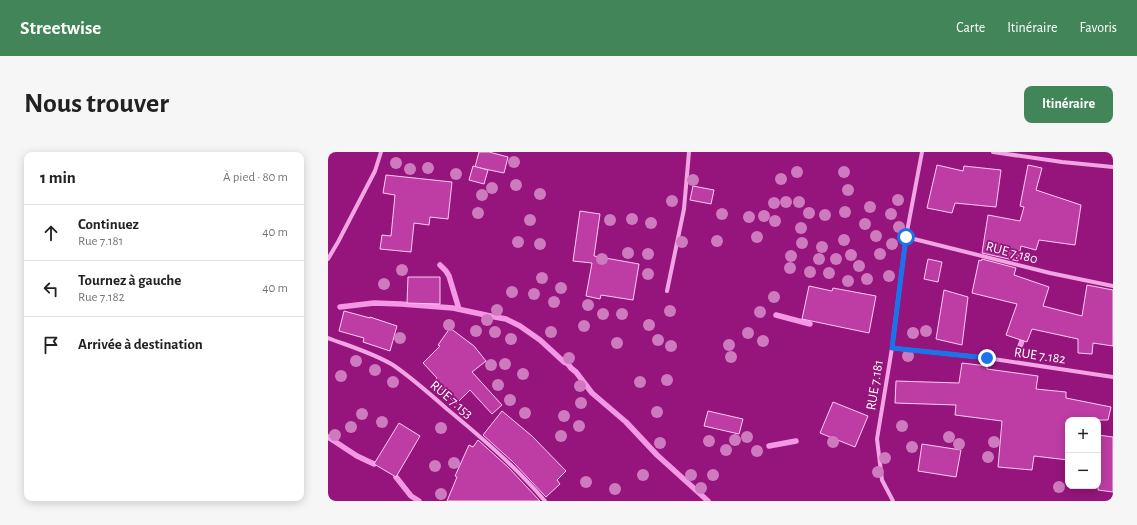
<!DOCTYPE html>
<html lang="fr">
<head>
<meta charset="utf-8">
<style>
	:root { --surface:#fff; --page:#f6f6f6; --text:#222; --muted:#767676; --line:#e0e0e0; --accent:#418558 }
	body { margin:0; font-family:"Alegreya Sans",sans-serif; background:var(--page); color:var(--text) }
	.controls { position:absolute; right:12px; bottom:12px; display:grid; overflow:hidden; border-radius:8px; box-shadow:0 2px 10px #0003 }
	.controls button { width:36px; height:36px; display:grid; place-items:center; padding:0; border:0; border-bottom:1px solid var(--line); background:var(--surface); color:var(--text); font:20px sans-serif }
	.stop { position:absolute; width:12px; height:12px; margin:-9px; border:3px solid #1a73e8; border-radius:50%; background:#fff }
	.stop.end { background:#1a73e8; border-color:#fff; box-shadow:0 1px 4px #0008 }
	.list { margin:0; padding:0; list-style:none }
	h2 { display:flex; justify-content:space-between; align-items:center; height:52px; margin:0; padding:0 16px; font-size:17px }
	h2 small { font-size:13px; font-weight:400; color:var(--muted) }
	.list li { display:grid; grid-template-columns:26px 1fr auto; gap:12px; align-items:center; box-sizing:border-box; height:56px; padding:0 16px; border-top:1px solid var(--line) }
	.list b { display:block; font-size:15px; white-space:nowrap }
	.list p { margin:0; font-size:13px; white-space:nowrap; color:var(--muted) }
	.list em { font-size:13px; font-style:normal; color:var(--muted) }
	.icon { flex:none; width:22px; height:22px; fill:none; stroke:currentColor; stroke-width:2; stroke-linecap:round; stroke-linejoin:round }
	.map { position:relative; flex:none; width:785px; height:349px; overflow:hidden; border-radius:8px }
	header { display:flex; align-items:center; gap:24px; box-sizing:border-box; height:56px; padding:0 20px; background:var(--accent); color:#fff }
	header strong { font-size:19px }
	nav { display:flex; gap:22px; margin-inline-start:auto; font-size:14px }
	.intro { display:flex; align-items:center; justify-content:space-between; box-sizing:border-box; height:96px; padding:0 24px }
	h1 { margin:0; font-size:28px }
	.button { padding:10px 18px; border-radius:8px; background:var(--accent); color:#fff; font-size:14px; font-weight:700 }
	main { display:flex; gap:24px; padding:0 24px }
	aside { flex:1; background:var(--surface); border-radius:8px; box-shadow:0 2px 10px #0003 }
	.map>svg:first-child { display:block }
</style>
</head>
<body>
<header>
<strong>Streetwise</strong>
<nav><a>Carte</a><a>Itinéraire</a><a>Favoris</a></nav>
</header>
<div class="intro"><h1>Nous trouver</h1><a class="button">Itinéraire</a></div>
<main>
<aside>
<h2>1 min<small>À pied · 80 m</small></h2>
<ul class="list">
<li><svg class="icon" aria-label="ahead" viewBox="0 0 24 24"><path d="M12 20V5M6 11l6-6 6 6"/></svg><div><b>Continuez</b><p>Rue 7.181</p></div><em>40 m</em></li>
<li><svg class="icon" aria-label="left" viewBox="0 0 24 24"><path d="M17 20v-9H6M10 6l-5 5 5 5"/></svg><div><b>Tournez à gauche</b><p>Rue 7.182</p></div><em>40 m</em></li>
<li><svg class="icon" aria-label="arrive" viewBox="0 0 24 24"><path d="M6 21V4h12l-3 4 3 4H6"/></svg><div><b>Arrivée à destination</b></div></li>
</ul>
</aside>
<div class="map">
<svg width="785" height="349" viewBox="0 0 785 349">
	<rect width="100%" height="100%" fill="#95157c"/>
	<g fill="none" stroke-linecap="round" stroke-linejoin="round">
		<!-- stream -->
		<g stroke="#f497e5" stroke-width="5.5">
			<polyline points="112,113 118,119 121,124 131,157"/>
			<polyline points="12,155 46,151 73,152 125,156 167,165 178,167 192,174 212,188 236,210 240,212 243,216 248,220 264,241 298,270 329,303 380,349"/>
			<polyline points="448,163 482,172"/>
			<polyline points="689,203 696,183"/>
			<polyline points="0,285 29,304 46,312"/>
			<polyline points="441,294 468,289"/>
			<polyline points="68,325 83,344 91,349"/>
		</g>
	</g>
	<!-- building -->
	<g fill="#bd3da5" stroke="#fcccf4">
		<polygon points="151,0 161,0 180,5 176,21 147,15"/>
		<polygon points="609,13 635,19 636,14 673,18 668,55 627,51 624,61 599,56"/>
		<polygon points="700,13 714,16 708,38 753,53 747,93 711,88 708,98 693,94 690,109 654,101 660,63 692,69 696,55 692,54"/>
		<polygon points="145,14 160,18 156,32 141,28"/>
		<polygon points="58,23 124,30 120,67 102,65 101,73 86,71 83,100 52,97 54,83 63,84 67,43 55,41"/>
		<polygon points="365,34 386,38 383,52 362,48"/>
		<polygon points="252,59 272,62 266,104 311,112 305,148 273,143 272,147 258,144 264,111 245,109"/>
		<polygon points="600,107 614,110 610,130 596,127"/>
		<polygon points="654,107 688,116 686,123 721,135 715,154 754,164 759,133 785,138 785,194 765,191 764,202 750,201 750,187 704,177 699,190 678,183 689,152 644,141 651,108 653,109"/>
		<polygon points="80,125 112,125 112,152 79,151"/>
		<polygon points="481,134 504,139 505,136 548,144 541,181 474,167"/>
		<polygon points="616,138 640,145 634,193 608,187"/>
		<polygon points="16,159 42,166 42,165 69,174 62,199 35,190 36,186 11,179"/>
		<polygon points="122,176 146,194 158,209 144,220 174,253 164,262 142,238 128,252 106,229 109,226 95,211 112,194 110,193"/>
		<polygon points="634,211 659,214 659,217 710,224 708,237 738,240 738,246 783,255 780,268 740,268 740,308 706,304 704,318 670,315 674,269 627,263 628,253 567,251 568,229 631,231"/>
		<polygon points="505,250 540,264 527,295 492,281"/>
		<polygon points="174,259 204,284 238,319 229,328 232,332 218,345 185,310 155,283"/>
		<polygon points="380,259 415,267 411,282 376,274"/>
		<polygon points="71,271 92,284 68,325 46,312"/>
		<polygon points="770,283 785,285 785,340 770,338"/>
		<polygon points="150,288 180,315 212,349 119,349 129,325 127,324 141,293 145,295"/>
		<polygon points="594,292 633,298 628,325 590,319"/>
	</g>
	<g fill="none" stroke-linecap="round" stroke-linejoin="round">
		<!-- minor -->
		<g stroke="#f2a5e4" stroke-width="4">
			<polyline points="665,0 734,10 785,15"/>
			<polyline points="578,85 722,121 785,134"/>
			<polyline points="0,107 10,90 47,19 53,0"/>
			<polyline points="339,139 356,57 361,0"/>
			<path d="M0,186c21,8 45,15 65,27 19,13 37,29 54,44 35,29 69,58 98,92"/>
			<polyline points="564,196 659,206 785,225"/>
			<polyline points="565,349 554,328 549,287 564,196 578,85 594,0"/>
		</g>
	</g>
	<!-- trees -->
	<g fill="#ce7abe">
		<circle cx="186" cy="10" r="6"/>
		<circle cx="68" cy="11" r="6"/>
		<circle cx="100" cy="16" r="6"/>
		<circle cx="82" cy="17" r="6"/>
		<circle cx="469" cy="20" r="6"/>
		<circle cx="516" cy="20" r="6"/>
		<circle cx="128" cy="22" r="6"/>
		<circle cx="453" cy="27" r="6"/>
		<circle cx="365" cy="28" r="6"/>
		<circle cx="188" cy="33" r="6"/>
		<circle cx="164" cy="36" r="6"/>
		<circle cx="520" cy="38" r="6"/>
		<circle cx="212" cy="42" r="6"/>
		<circle cx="154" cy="43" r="6"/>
		<circle cx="570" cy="48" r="6"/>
		<circle cx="344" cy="49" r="6"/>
		<circle cx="458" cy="50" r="6"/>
		<circle cx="471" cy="50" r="6"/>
		<circle cx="446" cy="51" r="6"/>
		<circle cx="542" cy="55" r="6"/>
		<circle cx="517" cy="60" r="6"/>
		<circle cx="150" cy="61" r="6"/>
		<circle cx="481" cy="61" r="6"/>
		<circle cx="394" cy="62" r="6"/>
		<circle cx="563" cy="62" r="6"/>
		<circle cx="497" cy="63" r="6"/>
		<circle cx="436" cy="64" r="6"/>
		<circle cx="421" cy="65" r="6"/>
		<circle cx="304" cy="67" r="6"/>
		<circle cx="202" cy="68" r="6"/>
		<circle cx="282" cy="68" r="6"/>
		<circle cx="447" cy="69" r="6"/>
		<circle cx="323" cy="71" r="6"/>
		<circle cx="537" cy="72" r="6"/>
		<circle cx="571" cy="75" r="6"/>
		<circle cx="473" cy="76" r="6"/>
		<circle cx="548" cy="84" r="6"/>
		<circle cx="429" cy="85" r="6"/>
		<circle cx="516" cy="88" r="6"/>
		<circle cx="389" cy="89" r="6"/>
		<circle cx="190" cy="90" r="6"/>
		<circle cx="354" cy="90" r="6"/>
		<circle cx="474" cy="91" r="6"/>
		<circle cx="212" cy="92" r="6"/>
		<circle cx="564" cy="92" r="6"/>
		<circle cx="494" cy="95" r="6"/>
		<circle cx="300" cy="101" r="6"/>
		<circle cx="320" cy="102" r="6"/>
		<circle cx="552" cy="102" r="6"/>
		<circle cx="523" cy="103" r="6"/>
		<circle cx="463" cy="104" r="6"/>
		<circle cx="274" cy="107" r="6"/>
		<circle cx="491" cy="107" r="6"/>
		<circle cx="508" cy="107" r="6"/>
		<circle cx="531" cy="114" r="6"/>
		<circle cx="462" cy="116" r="6"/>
		<circle cx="74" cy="118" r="6"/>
		<circle cx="482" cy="120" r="6"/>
		<circle cx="501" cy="121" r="6"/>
		<circle cx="320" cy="122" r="6"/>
		<circle cx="561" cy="124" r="6"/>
		<circle cx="214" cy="126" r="6"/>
		<circle cx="539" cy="127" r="6"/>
		<circle cx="520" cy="129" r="6"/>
		<circle cx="56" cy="132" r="6"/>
		<circle cx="233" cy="136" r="6"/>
		<circle cx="184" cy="140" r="6"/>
		<circle cx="206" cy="142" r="6"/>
		<circle cx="446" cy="145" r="6"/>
		<circle cx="226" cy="150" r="6"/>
		<circle cx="260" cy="153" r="6"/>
		<circle cx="169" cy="158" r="6"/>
		<circle cx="342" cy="159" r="6"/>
		<circle cx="432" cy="160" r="6"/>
		<circle cx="275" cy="162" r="6"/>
		<circle cx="294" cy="162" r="6"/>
		<circle cx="159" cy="168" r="6"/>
		<circle cx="121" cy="173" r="6"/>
		<circle cx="321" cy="173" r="6"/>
		<circle cx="256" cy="174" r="6"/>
		<circle cx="148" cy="179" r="6"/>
		<circle cx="598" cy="179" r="6"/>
		<circle cx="167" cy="180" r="6"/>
		<circle cx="223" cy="180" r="6"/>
		<circle cx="420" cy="181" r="6"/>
		<circle cx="585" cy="181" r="6"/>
		<circle cx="72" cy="186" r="6"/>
		<circle cx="183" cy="187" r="6"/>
		<circle cx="330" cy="188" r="6"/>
		<circle cx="435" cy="189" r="6"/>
		<circle cx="289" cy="191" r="6"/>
		<circle cx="401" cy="193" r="6"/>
		<circle cx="343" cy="194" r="6"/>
		<circle cx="580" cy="204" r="6"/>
		<circle cx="403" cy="205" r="6"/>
		<circle cx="241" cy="206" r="6"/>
		<circle cx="28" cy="209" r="6"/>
		<circle cx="177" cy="212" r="6"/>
		<circle cx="163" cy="213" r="6"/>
		<circle cx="47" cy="218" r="6"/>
		<circle cx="195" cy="222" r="6"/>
		<circle cx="13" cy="224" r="6"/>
		<circle cx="339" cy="228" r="6"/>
		<circle cx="65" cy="230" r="6"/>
		<circle cx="312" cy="230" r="6"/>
		<circle cx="170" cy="233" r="6"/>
		<circle cx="252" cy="234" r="6"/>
		<circle cx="182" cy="248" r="6"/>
		<circle cx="253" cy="251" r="6"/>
		<circle cx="329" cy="260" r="6"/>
		<circle cx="197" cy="261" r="6"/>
		<circle cx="34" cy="262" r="6"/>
		<circle cx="236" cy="264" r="6"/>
		<circle cx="54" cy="270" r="6"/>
		<circle cx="251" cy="274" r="6"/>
		<circle cx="574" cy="274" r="6"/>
		<circle cx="23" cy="275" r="6"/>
		<circle cx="113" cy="276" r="6"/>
		<circle cx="7" cy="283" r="6"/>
		<circle cx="233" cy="284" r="6"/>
		<circle cx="419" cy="285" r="6"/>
		<circle cx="621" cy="285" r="6"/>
		<circle cx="407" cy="288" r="6"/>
		<circle cx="381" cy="289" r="6"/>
		<circle cx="505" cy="290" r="6"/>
		<circle cx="666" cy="290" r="6"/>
		<circle cx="332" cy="291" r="6"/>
		<circle cx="631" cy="292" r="6"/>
		<circle cx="584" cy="295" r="6"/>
		<circle cx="398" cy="298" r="6"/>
		<circle cx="429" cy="299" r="6"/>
		<circle cx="660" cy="305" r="6"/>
		<circle cx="557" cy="306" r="6"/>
		<circle cx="126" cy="311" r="6"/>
		<circle cx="107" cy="314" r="6"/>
		<circle cx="550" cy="320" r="6"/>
		<circle cx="315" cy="323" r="6"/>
		<circle cx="363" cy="323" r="6"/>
		<circle cx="385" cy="323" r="6"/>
		<circle cx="258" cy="330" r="6"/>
		<circle cx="731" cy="335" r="6"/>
		<circle cx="373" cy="336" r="6"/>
		<circle cx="287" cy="337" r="6"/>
		<circle cx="113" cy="342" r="6"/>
	</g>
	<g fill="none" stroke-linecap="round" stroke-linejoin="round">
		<!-- route -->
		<polyline stroke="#1a73e8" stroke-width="5" points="578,85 564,196 659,206"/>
	</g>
	<g text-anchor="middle" stroke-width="3.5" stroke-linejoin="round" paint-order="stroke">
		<!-- street labels -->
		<g font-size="14" fill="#fff" stroke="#95157c">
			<text transform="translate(684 100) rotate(15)" y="5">RUE 7.180</text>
			<text transform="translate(712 203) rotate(8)" y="5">RUE 7.182</text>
			<text transform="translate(546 233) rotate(-81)" y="5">RUE 7.181</text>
			<text transform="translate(124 247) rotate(40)" y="5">RUE 7.153</text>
		</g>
	</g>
</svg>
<div class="controls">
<button>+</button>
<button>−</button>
</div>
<div class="stop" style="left:578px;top:85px"></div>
<div class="stop end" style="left:659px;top:206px"></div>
</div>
</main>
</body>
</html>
